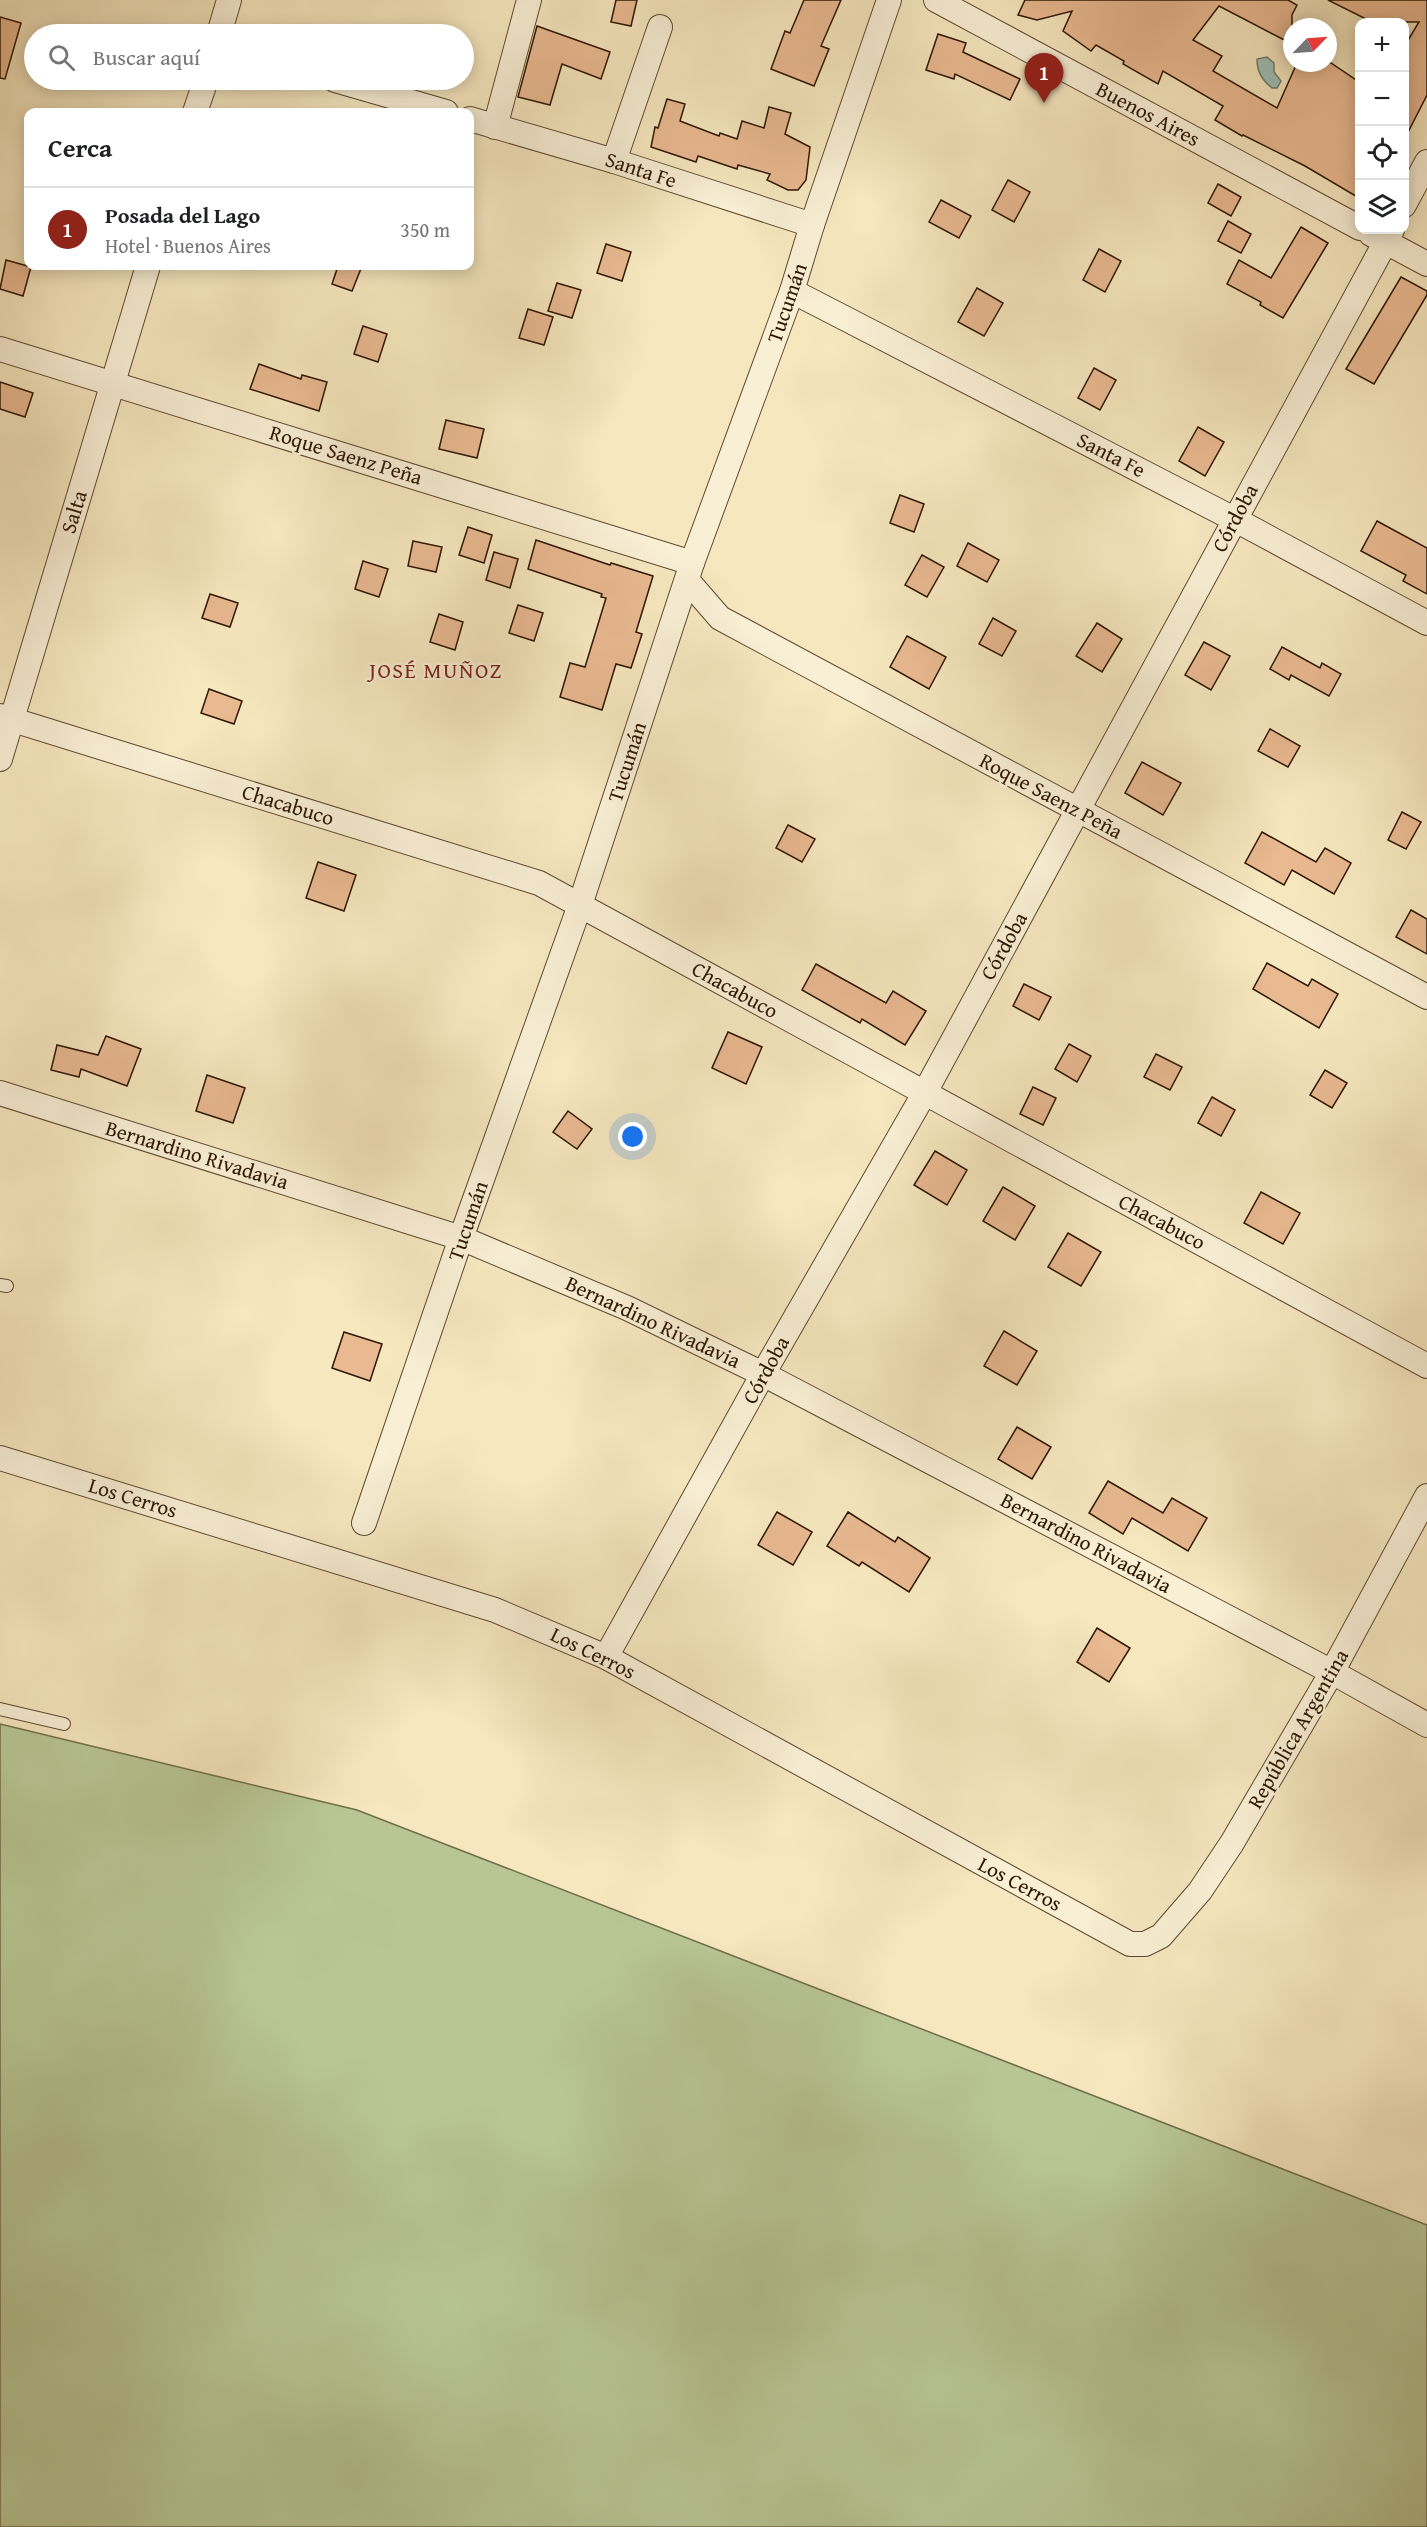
<!DOCTYPE html>
<html lang="es">
<head>
<meta charset="utf-8">
<style>
	:root { --surface:#fff; --page:#f2f2f2; --text:#202124; --muted:#757577; --line:#e0e0e0; --accent:#8f2418 }
	body { margin:0; font-family:"Gentium Book Plus",serif; background:var(--page); color:var(--text) }
	.controls { position:absolute; right:18px; top:18px; display:grid; overflow:hidden; border-radius:12px; box-shadow:0 3px 15px #0003 }
	.controls button { width:54px; height:54px; display:grid; place-items:center; padding:0; border:0; border-bottom:2px solid var(--line); background:var(--surface); color:var(--text); font:30px sans-serif }
	.compass { position:absolute; left:1283px; top:18px; width:54px; height:54px; border-radius:50%; background:var(--surface); box-shadow:0 3px 15px #0003; rotate:65deg }
	.you { position:absolute; left:633px; top:1137px; width:21px; height:21px; margin:-15px; border:4px solid #fff; border-radius:50%; background:#1a73e8; box-shadow:0 0 0 9px #1a73e833 }
	.badge { display:grid; place-items:center; width:39px; height:39px; border-radius:50%; background:var(--accent); color:#fff; font-size:20px; font-weight:700 }
	.pin { position:absolute; translate:-50% -50px; filter:drop-shadow(0 2px 3px #0008) }
	.pin::after { content:''; position:absolute; top:32px; width:21px; height:18px; background:inherit; clip-path:polygon(0 0,100% 0,50% 100%) }
	.list { margin:0; padding:0; list-style:none }
	h2 { display:flex; justify-content:space-between; align-items:center; height:78px; margin:0; padding:0 24px; font-size:26px }
	h2 small { font-size:20px; font-weight:400; color:var(--muted) }
	.list li { display:grid; grid-template-columns:39px 1fr auto; gap:18px; align-items:center; box-sizing:border-box; height:84px; padding:0 24px; border-top:2px solid var(--line) }
	.list b { display:block; font-size:22px; white-space:nowrap }
	.list p { margin:0; font-size:20px; white-space:nowrap; color:var(--muted) }
	.list em { font-size:20px; font-style:normal; color:var(--muted) }
	.icon { flex:none; width:33px; height:33px; fill:none; stroke:currentColor; stroke-width:2; stroke-linecap:round; stroke-linejoin:round }
	.map { position:relative; flex:none; width:1427px; height:2527px; overflow:hidden }
	.search { position:absolute; background:var(--surface); box-shadow:0 3px 15px #0003; left:24px; top:24px; width:450px; height:66px; display:flex; align-items:center; gap:15px; box-sizing:border-box; padding:0 21px; border-radius:33px; color:var(--muted); font-size:22px }
	.panel { position:absolute; background:var(--surface); box-shadow:0 3px 15px #0003; left:24px; top:108px; width:450px; height:162px; border-radius:12px }
	.map>svg:first-child { display:block }
</style>
</head>
<body>
<div class="map">
<svg width="1427" height="2527" viewBox="0 0 1427 2527">
	<rect width="100%" height="100%" fill="#f6e7bf"/>
	<filter id="stains"><feTurbulence type="fractalNoise" baseFrequency=".00333" numOctaves="4"/><feColorMatrix values="0 0 0 0 .2 0 0 0 0 .09 0 0 0 0 .02 0 0 0 .5 -.17"/></filter>
	<radialGradient id="worn" r=".72"><stop offset=".6" stop-color="#630" stop-opacity="0"/><stop offset="1" stop-color="#630" stop-opacity=".3"/></radialGradient>
	<!-- green -->
	<polygon fill="#b8c695" stroke="#726e4b" stroke-width="1.5" points="0,1724 357,1810 1427,2225 1427,2527 0,2527"/>
	<!-- water -->
	<path fill="#9ebfb8" stroke="#717b6f" stroke-width="1.5" d="M1267,57l7,6v9l7,9 -4,7h-5c-10,-8 -15,-16 -15,-29z"/>
	<!-- building -->
	<g fill="#e9b991" stroke="#2d1601" stroke-width="1.5">
		<polygon points="616,0 637,0 631,26 611,22"/>
		<polygon points="804,0 841,0 821,46 829,49 814,86 771,69 785,31 790,33"/>
		<polygon points="1025,0 1288,0 1297,5 1292,15 1292,44 1219,6 1193,40 1222,56 1213,71 1277,108 1297,63 1331,63 1359,82 1359,198 1305,166 1243,135 1242,136 1215,120 1223,106 1163,71 1158,84 1123,64 1124,61 1096,45 1091,51 1063,31 1072,11 1037,20 1018,15"/>
		<polygon points="1328,0 1427,0 1427,95 1404,140 1404,47 1419,22 1372,22"/>
		<polygon points="0,17 21,23 5,79 0,78"/>
		<polygon points="537,26 610,52 601,79 562,64 550,105 518,97"/>
		<polygon points="938,34 966,43 963,52 1020,79 1010,100 955,74 954,79 926,70"/>
		<polygon points="667,99 685,104 680,121 719,136 720,133 737,139 742,121 764,128 769,107 791,113 785,134 810,147 806,180 798,190 788,190 767,180 770,174 738,165 737,169 698,156 696,162 651,147 655,127 658,128"/>
		<polygon points="1008,180 1030,192 1014,222 992,210"/>
		<polygon points="1218,184 1241,197 1231,216 1208,203"/>
		<polygon points="941,200 971,216 959,238 929,222"/>
		<polygon points="1228,221 1251,234 1241,253 1218,241"/>
		<polygon points="1301,227 1328,243 1283,318 1260,305 1261,302 1227,284 1239,260 1271,278"/>
		<polygon points="606,244 631,252 622,281 597,273"/>
		<polygon points="1099,249 1121,261 1105,292 1083,280"/>
		<polygon points="6,260 31,267 23,296 0,289"/>
		<polygon points="338,266 362,266 352,291 332,284"/>
		<polygon points="1401,277 1427,291 1427,295 1374,384 1346,369"/>
		<polygon points="557,283 581,290 572,318 548,311"/>
		<polygon points="977,288 1003,303 984,336 958,322"/>
		<polygon points="528,309 553,317 544,345 519,338"/>
		<polygon points="363,326 387,334 378,362 354,354"/>
		<polygon points="259,364 301,379 302,375 327,382 319,411 250,389"/>
		<polygon points="1094,368 1116,380 1100,410 1078,398"/>
		<polygon points="0,382 33,393 25,417 0,409"/>
		<polygon points="446,420 484,429 477,458 439,449"/>
		<polygon points="1198,427 1224,442 1205,476 1179,461"/>
		<polygon points="900,495 924,504 914,532 890,523"/>
		<polygon points="1377,521 1427,548 1427,594 1403,581 1406,575 1361,551"/>
		<polygon points="468,527 492,535 484,563 459,555"/>
		<polygon points="536,540 610,565 611,563 653,576 636,632 642,634 631,668 616,664 602,710 560,697 570,663 585,667 606,598 601,597 602,594 528,569"/>
		<polygon points="413,541 442,547 436,572 408,566"/>
		<polygon points="968,543 999,560 987,582 957,566"/>
		<polygon points="494,552 518,559 510,588 486,580"/>
		<polygon points="922,555 944,567 927,597 905,585"/>
		<polygon points="363,561 388,569 379,597 355,589"/>
		<polygon points="210,594 238,603 230,627 202,618"/>
		<polygon points="518,605 543,613 534,641 509,633"/>
		<polygon points="439,614 463,622 455,650 430,642"/>
		<polygon points="993,618 1016,631 1002,656 979,644"/>
		<polygon points="1097,623 1122,639 1102,672 1076,656"/>
		<polygon points="907,636 946,657 929,689 890,667"/>
		<polygon points="1204,642 1230,656 1211,690 1185,675"/>
		<polygon points="1282,647 1320,668 1322,663 1341,674 1329,696 1291,675 1289,680 1270,669"/>
		<polygon points="209,689 242,701 234,724 201,713"/>
		<polygon points="1270,729 1300,746 1288,767 1258,751"/>
		<polygon points="1142,762 1181,783 1163,815 1125,793"/>
		<polygon points="1402,812 1421,822 1406,849 1388,840"/>
		<polygon points="788,825 815,839 802,862 776,848"/>
		<polygon points="1262,832 1316,862 1325,848 1351,863 1334,894 1292,870 1284,885 1245,863"/>
		<polygon points="318,862 356,875 344,911 306,898"/>
		<polygon points="1411,910 1427,919 1427,954 1396,937"/>
		<polygon points="1267,963 1308,986 1312,979 1338,994 1319,1028 1253,989"/>
		<polygon points="816,964 886,1003 893,991 926,1011 905,1045 862,1019 860,1023 802,990"/>
		<polygon points="1024,984 1051,997 1039,1020 1013,1006"/>
		<polygon points="728,1032 762,1047 746,1084 712,1068"/>
		<polygon points="106,1036 141,1049 127,1086 81,1069 79,1077 51,1070 57,1045 98,1055"/>
		<polygon points="1069,1044 1091,1056 1077,1082 1055,1069"/>
		<polygon points="1156,1054 1182,1067 1170,1090 1144,1077"/>
		<polygon points="1325,1070 1347,1083 1332,1108 1310,1095"/>
		<polygon points="207,1075 245,1088 233,1123 196,1111"/>
		<polygon points="1033,1087 1056,1098 1043,1125 1020,1114"/>
		<polygon points="1212,1097 1235,1110 1221,1136 1198,1123"/>
		<polygon points="568,1111 592,1129 577,1149 553,1132"/>
		<polygon points="935,1151 967,1170 947,1205 914,1185"/>
		<polygon points="1003,1187 1035,1206 1015,1240 983,1221"/>
		<polygon points="1261,1192 1300,1213 1283,1244 1244,1223"/>
		<polygon points="1068,1233 1101,1252 1081,1286 1048,1267"/>
		<polygon points="1004,1331 1037,1351 1017,1385 984,1366"/>
		<polygon points="344,1332 382,1344 370,1381 332,1368"/>
		<polygon points="1017,1427 1051,1447 1032,1479 998,1459"/>
		<polygon points="1108,1481 1163,1513 1172,1498 1207,1518 1188,1551 1132,1518 1123,1534 1089,1513"/>
		<polygon points="777,1512 812,1532 793,1565 758,1545"/>
		<polygon points="848,1512 895,1542 898,1537 930,1558 909,1592 862,1562 859,1566 827,1546"/>
		<polygon points="1097,1628 1130,1648 1109,1682 1077,1662"/>
	</g>
	<g fill="none" stroke-linecap="round" stroke-linejoin="round">
		<!-- lane casing -->
		<g stroke="#5f4a30" stroke-width="14">
			<g id="lane">
				<polyline points="0,1285 7,1286"/>
				<polyline points="0,1709 64,1724"/>
			</g>
		</g>
		<!-- street casing -->
		<g stroke="#5f4a30" stroke-width="26">
			<g id="street">
				<polyline points="936,0 1360,228"/>
				<polyline points="219,34 229,0"/>
				<polyline points="335,80 446,112"/>
				<polyline points="195,112 206,80"/>
				<polyline points="470,119 614,161 812,225"/>
				<polyline points="495,127 529,0"/>
				<polyline points="614,161 660,27"/>
				<polyline points="1404,205 1427,162"/>
				<polyline points="1371,234 1427,264"/>
				<polyline points="792,291 1234,519 1427,623"/>
				<polyline points="0,349 692,563"/>
				<polyline points="687,580 720,618 1427,997"/>
				<polyline points="0,716 539,883 1427,1366"/>
				<polyline points="0,759 148,266"/>
				<polyline points="0,1093 461,1238 627,1308 763,1374 1332,1672 1427,1725"/>
				<polyline points="0,1458 495,1610 606,1657 1130,1944 1145,1944 1161,1936 1200,1891 1232,1843 1332,1672 1427,1496"/>
				<polyline points="364,1523 461,1238 580,905 692,563 792,291 812,225 889,0"/>
				<polyline points="606,1657 763,1374 924,1094 1392,230"/>
			</g>
		</g>
		<!-- lane -->
		<use href="#lane" stroke="#f9efd5" stroke-width="12"/>
		<!-- street -->
		<use href="#street" stroke="#f9efd5" stroke-width="24"/>
	</g>
	<g text-anchor="middle" stroke-width="4.5" stroke-linejoin="round" paint-order="stroke">
		<!-- street labels -->
		<g font-size="21" fill="#2d1601" stroke="#f9efd5">
			<text transform="translate(1148 114) rotate(28)" y="7">Buenos Aires</text>
			<text transform="translate(641 170) rotate(18)" y="7">Santa Fe</text>
			<text transform="translate(787 303) rotate(-71)" y="7">Tucumán</text>
			<text transform="translate(346 455) rotate(17)" y="7">Roque Saenz Peña</text>
			<text transform="translate(1111 455) rotate(27)" y="7">Santa Fe</text>
			<text transform="translate(74 512) rotate(-73)" y="7">Salta</text>
			<text transform="translate(1235 518) rotate(-62)" y="7">Córdoba</text>
			<text transform="translate(627 762) rotate(-72)" y="7">Tucumán</text>
			<text transform="translate(1051 796) rotate(28)" y="7">Roque Saenz Peña</text>
			<text transform="translate(288 805) rotate(17)" y="7">Chacabuco</text>
			<text transform="translate(1004 946) rotate(-61)" y="7">Córdoba</text>
			<text transform="translate(735 990) rotate(29)" y="7">Chacabuco</text>
			<text transform="translate(197 1155) rotate(17)" y="7">Bernardino Rivadavia</text>
			<text transform="translate(468 1221) rotate(-71)" y="7">Tucumán</text>
			<text transform="translate(1162 1222) rotate(28)" y="7">Chacabuco</text>
			<text transform="translate(653 1322) rotate(25)" y="7">Bernardino Rivadavia</text>
			<text transform="translate(766 1370) rotate(-61)" y="7">Córdoba</text>
			<text transform="translate(133 1498) rotate(17)" y="7">Los Cerros</text>
			<text transform="translate(1086 1543) rotate(28)" y="7">Bernardino Rivadavia</text>
			<text transform="translate(593 1653) rotate(26)" y="7">Los Cerros</text>
			<text transform="translate(1298 1729) rotate(-60)" y="7">República Argentina</text>
			<text transform="translate(1020 1884) rotate(28)" y="7">Los Cerros</text>
		</g>
		<!-- neighbourhood labels -->
		<g font-size="22" letter-spacing="1.5" fill="#7a1f14" stroke="#f9efd5">
			<text x="436" y="678">JOSÉ MUÑOZ</text>
		</g>
	</g>
	<rect width="100%" height="100%" filter="url(#stains)"/>
	<rect width="100%" height="100%" fill="url(#worn)"/>
</svg>
<div class="controls">
<button>+</button>
<button>−</button>
<button><svg class="icon" aria-label="locate" viewBox="0 0 24 24"><circle cx="12" cy="12" r="6"/><path d="M12 2v4M12 18v4M2 12h4M18 12h4"/></svg></button>
<button><svg class="icon" aria-label="layers" viewBox="0 0 24 24"><path d="M12 4l9 5-9 5-9-5zM3 14l9 5 9-5"/></svg></button>
</div>
<svg class="compass" viewBox="-18 -18 36 36"><path d="M0-13l5 13h-10z" fill="#e53935"/><path d="M0 13l5-13h-10z" fill="#757577"/></svg>
<div class="you"></div>
<div class="pin badge" style="left:1044px;top:103px">1</div>
<div class="search"><svg class="icon" aria-label="search" viewBox="0 0 24 24"><circle cx="10" cy="10" r="6"/><path d="M15 15l6 6"/></svg>Buscar aquí</div>
<section class="panel">
<h2>Cerca<small></small></h2>
<ul class="list">
<li><span class="badge">1</span><div><b>Posada del Lago</b><p>Hotel · Buenos Aires</p></div><em>350 m</em></li>
</ul>
</section>
</div>
</body>
</html>
